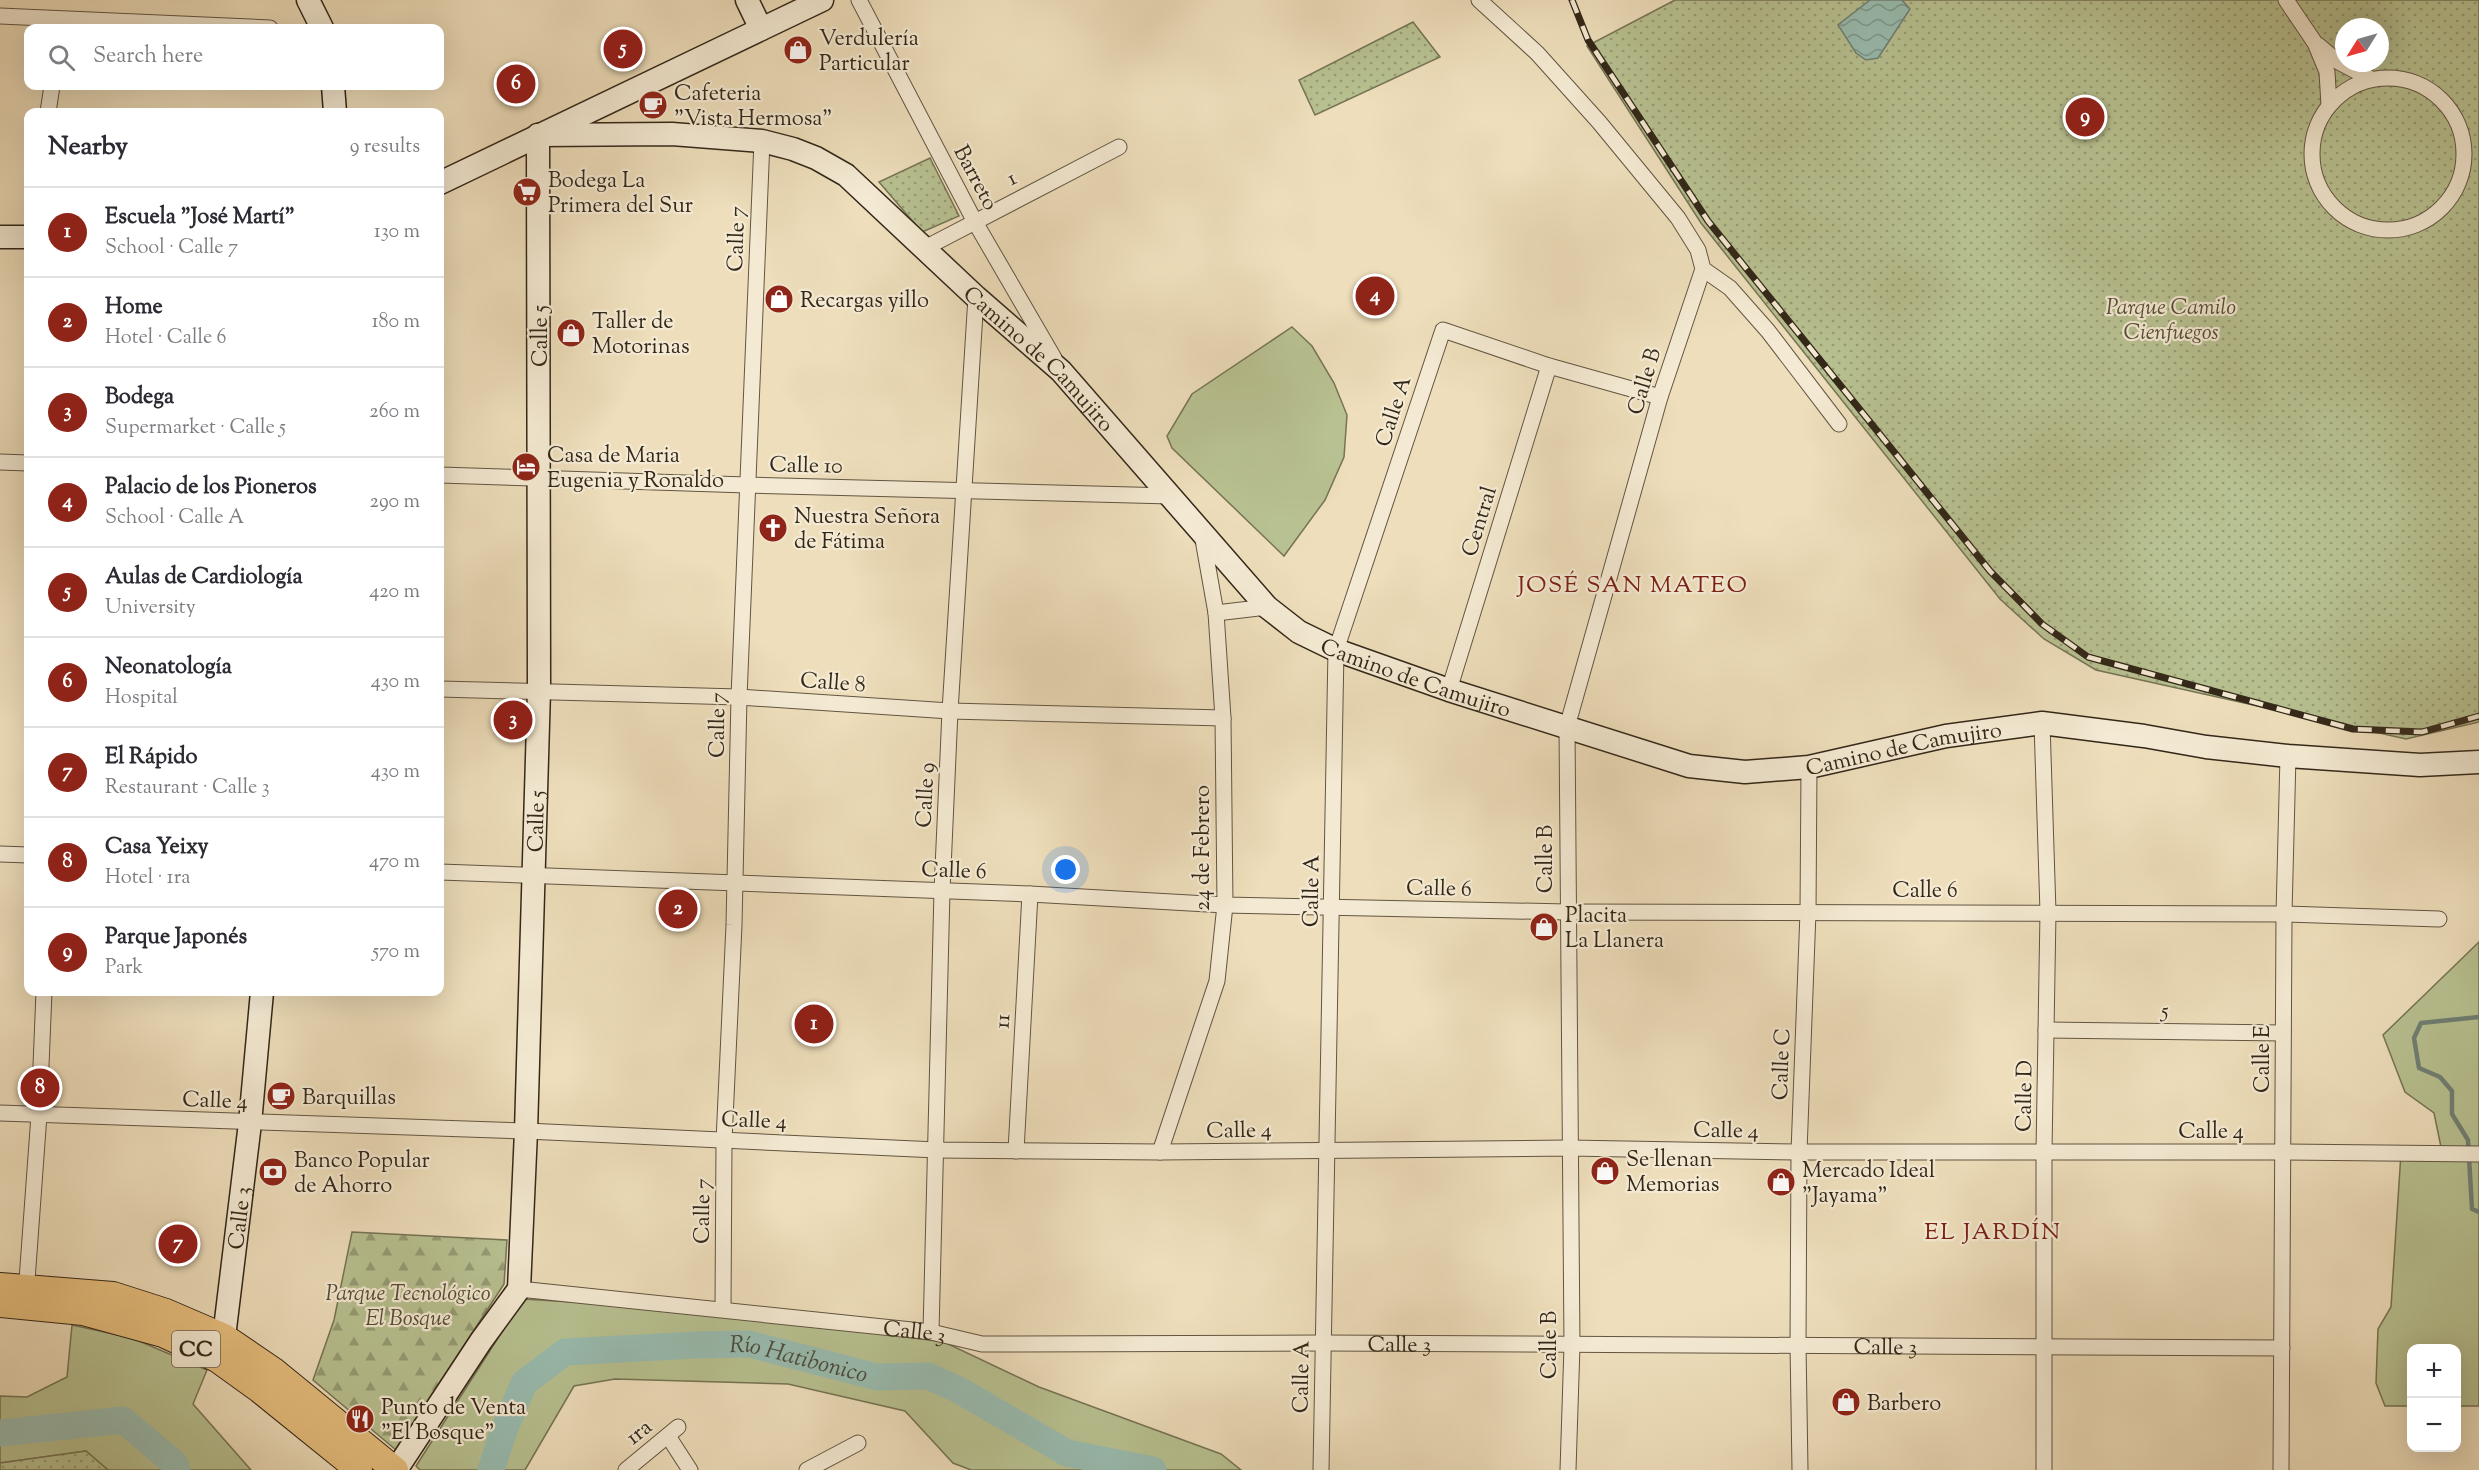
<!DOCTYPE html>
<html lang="en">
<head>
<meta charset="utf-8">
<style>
	:root { --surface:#fff; --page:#f7f7f7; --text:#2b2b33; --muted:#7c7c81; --line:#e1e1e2; --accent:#8f2418 }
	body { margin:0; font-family:"Sorts Mill Goudy",serif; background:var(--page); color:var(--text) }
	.controls { position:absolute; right:18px; bottom:18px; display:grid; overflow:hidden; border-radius:12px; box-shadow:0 6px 24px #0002 }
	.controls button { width:54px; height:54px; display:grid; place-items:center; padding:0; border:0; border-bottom:2px solid var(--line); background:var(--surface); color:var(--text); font:30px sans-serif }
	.compass { position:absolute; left:2335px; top:18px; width:54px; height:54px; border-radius:50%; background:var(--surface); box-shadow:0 6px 24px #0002; rotate:233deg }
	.you { position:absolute; left:1066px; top:870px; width:21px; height:21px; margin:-15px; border:4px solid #fff; border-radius:50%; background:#1a73e8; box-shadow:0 0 0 9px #1a73e833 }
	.badge { display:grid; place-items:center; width:39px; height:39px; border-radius:50%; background:var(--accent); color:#fff; font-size:20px; font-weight:700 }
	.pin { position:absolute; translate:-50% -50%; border:3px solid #fff; box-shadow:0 2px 6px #0006 }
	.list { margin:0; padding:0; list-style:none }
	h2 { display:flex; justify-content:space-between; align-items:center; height:78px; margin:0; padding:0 24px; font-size:26px }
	h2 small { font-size:20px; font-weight:400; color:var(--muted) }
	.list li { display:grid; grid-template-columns:39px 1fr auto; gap:18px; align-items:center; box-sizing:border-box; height:90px; padding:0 24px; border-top:2px solid var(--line) }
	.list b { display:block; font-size:22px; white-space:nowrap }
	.list p { margin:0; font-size:20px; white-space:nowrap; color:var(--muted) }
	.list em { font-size:20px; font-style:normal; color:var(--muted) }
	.icon { flex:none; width:33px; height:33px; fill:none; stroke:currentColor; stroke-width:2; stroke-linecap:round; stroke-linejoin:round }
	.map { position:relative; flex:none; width:2479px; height:1470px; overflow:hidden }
	.search { position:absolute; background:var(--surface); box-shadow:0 6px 24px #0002; left:24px; top:24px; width:420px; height:66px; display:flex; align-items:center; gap:15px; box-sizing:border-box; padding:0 21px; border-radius:12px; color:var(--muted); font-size:22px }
	.panel { position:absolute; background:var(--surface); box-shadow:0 6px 24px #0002; left:24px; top:108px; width:420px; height:888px; border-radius:12px }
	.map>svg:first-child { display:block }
</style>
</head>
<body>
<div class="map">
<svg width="2479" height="1470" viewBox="0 0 2479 1470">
	<defs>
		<pattern id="forest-firs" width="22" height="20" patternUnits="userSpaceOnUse" patternTransform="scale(1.5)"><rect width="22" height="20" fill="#b8c191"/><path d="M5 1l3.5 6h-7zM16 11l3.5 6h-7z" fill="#969d76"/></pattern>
		<pattern id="park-dots" width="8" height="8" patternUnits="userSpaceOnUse" patternTransform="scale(1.5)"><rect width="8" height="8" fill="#b8c191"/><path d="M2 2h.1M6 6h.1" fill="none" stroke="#969d76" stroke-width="1.8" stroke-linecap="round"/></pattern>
		<pattern id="water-waves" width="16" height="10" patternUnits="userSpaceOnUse" patternTransform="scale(1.5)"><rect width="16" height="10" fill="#99bcb0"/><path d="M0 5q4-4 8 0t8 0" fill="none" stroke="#7d998e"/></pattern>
	</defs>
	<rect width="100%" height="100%" fill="#eedebb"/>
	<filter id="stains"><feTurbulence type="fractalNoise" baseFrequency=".00333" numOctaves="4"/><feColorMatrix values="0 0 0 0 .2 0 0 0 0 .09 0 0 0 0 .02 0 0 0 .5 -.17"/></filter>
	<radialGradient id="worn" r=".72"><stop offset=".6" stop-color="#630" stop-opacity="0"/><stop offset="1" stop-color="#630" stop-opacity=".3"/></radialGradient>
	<!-- grass -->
	<g fill="#b8c191" stroke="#767455" stroke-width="1.5">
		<polygon points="1292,327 1312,346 1334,383 1347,415 1344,457 1325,500 1284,556 1172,448 1167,436 1192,394"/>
		<polygon points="2479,942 2479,1406 2457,1406 2456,1348 2412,1348 2411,1406 2385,1406 2376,1383 2378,1329 2391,1307 2401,1153 2441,1147 2434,1113 2405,1092 2383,1035"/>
		<polygon points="523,1299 721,1311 944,1342 1039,1387 1221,1454 1241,1470 971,1470 953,1463 905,1411 788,1384 615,1379 574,1386 525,1470 420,1470 416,1466"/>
		<polygon points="72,1325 132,1338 207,1370 193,1404 251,1470 108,1470 86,1451 0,1463 0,1396 27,1397 67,1377"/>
	</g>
	<!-- forest -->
	<polygon fill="url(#forest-firs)" stroke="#767455" stroke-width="1.5" points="352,1232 507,1240 504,1284 396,1450 313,1380 334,1320"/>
	<!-- park -->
	<g fill="url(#park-dots)" stroke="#767455" stroke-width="1.5" fill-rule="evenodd">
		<path d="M1675,0h804v722l-73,17 -310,-69 -52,-31 -44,-40 -299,-376 -114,-177zM2344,27h36v36h-36z"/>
		<polygon points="1413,22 1440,57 1315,115 1299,80"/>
		<polygon points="930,158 959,216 922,232 879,182"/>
		<polygon points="86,1451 108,1470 0,1470 0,1463"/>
	</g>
	<!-- water -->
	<polygon fill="url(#water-waves)" stroke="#708074" stroke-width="1.5" points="1870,0 1902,0 1910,9 1878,58 1866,60 1856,53 1838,25"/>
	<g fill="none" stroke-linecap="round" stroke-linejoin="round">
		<!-- stream -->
		<polyline stroke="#708074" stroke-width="4.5" points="2479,1017 2421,1023 2414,1038 2419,1068 2440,1077 2452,1091 2452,1114 2468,1140 2472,1209 2479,1212"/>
		<!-- river -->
		<g stroke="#99bcb0" stroke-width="27">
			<polyline points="0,1433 123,1420 175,1464 177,1470"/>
			<path id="s1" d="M491,1470l13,-40 20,-47 41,-31 131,-7 53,-1 128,33 51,-1 29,13 110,64 86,17"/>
		</g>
		<!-- street casing -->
		<g stroke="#625542" stroke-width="17">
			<g id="street">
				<polyline points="859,0 975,222 1054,358"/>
				<polyline points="1479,0 1537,53 1599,122 1678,218 1698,250 1703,269 1730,288 1768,331 1839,424"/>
				<polyline points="2286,0 2315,43 2327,72 2329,105"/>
				<polyline points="0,16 270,28"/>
				<polyline points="2318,45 2337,61 2371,79"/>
				<circle cx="2388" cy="154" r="76"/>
				<polyline points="48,112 52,86"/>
				<polyline points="925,248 1119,147"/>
				<polyline points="0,462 28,463"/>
				<polyline points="440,475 747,485 1171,496"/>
				<polyline points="1216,613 1267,607"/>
				<polyline points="440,689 739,697 950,711 1223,718"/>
				<polyline points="1449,690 1549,366"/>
				<polyline points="2042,723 2048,912 2044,1152 2044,1470"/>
				<polyline points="0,854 28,855"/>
				<polyline points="440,872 1030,894 1225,905 1567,912 2284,914 2439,919"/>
				<polyline points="2046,1030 2283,1033"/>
				<polyline points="0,1113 526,1131 937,1150 1160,1152 1569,1148 1799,1152 2283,1152 2479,1154"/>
				<polyline points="1016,1151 1030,894"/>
				<polyline points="1160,1152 1217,981 1225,905 1223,718 1216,613 1202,534"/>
				<path id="s2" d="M519,1289l412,43 51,12 341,-1 959,5"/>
				<polyline points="26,1294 39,1115 44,992"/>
				<polyline points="723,1309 724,1141 734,925 739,697 762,141"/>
				<polyline points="931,1332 942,891 950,711 976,297"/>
				<polyline points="668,1436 690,1470"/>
				<polyline points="626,1470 678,1427"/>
				<polyline points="807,1470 858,1443"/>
				<polyline points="1321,1470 1336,650 1443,330 1549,366 1660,397"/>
				<polyline points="1568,1470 1572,1346 1567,727 1660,397 1703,269"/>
				<polyline points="1800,1470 1798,1345 1799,1152 1808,912 1809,767"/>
				<polyline points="2281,1470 2284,914 2288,756"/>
			</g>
		</g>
		<!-- secondary casing -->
		<g stroke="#332719" stroke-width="25">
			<g id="secondary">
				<polyline points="308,0 322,28"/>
				<polyline points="747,0 761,29"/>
				<polyline points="333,86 335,112"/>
				<path id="s3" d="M538,135l134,-1 90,7 31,8 23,9 30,17 130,122 85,74 206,236 32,25 37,18 113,40 240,76 56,6 64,-5 137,-31 96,-13 102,13 62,11 82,9 132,9 59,-3"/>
				<polyline points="440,183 822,0"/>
				<polyline points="0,237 28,237"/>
				<path id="s4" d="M224,1337l26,-214 12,-131"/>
				<path id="s5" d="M396,1470l85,-129 38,-52 7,-158 13,-441 -1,-555"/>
			</g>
		</g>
		<!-- primary casing -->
		<g stroke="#332719" stroke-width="28">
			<g id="primary">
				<polyline points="0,1286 113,1295 166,1312 224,1337 274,1371 395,1470"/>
				<polyline points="0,1304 83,1312 163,1334 217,1359 260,1390 359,1470"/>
			</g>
		</g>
		<!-- street -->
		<use href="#street" stroke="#f4ead3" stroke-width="15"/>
		<!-- secondary -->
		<use href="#secondary" stroke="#f4ead3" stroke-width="22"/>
		<!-- primary -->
		<use href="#primary" stroke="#e7bf7e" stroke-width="26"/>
		<!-- rail casing -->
		<g stroke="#332719" stroke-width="7">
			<polyline id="rail" points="1572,0 1588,40 1708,221 1990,571 2042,624 2088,657 2353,729 2422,732 2479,716"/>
		</g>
		<!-- rail -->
		<use href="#rail" stroke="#f4ead3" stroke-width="4.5" stroke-dasharray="14" stroke-linecap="butt"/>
	</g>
	<!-- icons -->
	<defs>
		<g id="shop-disc" transform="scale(1.5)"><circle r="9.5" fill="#8f2418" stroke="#f4ead3"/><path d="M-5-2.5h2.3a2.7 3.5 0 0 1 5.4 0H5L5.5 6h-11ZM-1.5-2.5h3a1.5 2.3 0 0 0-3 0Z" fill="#fff"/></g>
		<g id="cafe-disc" transform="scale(1.5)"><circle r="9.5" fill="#8f2418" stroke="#f4ead3"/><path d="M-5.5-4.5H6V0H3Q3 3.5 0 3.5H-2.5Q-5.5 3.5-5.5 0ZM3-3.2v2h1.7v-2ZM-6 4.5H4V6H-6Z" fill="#fff"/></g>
		<g id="supermarket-disc" transform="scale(1.5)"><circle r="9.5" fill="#8f2418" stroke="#f4ead3"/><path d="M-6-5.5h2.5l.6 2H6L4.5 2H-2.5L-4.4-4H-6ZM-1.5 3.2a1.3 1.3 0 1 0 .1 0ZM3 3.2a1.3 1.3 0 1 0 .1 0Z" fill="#fff"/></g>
		<g id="hotel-disc" transform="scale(1.5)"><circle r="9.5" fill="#8f2418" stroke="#f4ead3"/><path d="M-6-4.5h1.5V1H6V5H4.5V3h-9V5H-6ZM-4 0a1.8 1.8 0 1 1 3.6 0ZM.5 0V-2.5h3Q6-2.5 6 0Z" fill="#fff"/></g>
		<g id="church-disc" transform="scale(1.5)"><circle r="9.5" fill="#8f2418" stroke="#f4ead3"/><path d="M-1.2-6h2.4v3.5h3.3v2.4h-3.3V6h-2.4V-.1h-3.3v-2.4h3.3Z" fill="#fff"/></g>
		<g id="bank-disc" transform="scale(1.5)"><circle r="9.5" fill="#8f2418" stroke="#f4ead3"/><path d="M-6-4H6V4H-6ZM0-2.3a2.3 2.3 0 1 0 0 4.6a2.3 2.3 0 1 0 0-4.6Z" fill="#fff"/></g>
		<g id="restaurant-disc" transform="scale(1.5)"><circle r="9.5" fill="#8f2418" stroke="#f4ead3"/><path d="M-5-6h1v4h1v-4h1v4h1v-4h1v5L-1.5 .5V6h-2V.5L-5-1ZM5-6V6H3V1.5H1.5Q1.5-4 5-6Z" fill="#fff"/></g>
	</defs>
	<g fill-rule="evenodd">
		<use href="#shop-disc" x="798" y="50"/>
		<use href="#cafe-disc" x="653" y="105"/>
		<use href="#supermarket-disc" x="527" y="192"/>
		<use href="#shop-disc" x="779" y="299"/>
		<use href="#shop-disc" x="571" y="333"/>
		<use href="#hotel-disc" x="526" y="467"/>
		<use href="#church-disc" x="773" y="528"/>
		<use href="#shop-disc" x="1544" y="927"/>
		<use href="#cafe-disc" x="281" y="1096"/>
		<use href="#shop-disc" x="1605" y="1171"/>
		<use href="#bank-disc" x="273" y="1172"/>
		<use href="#shop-disc" x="1781" y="1182"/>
		<use href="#shop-disc" x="1846" y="1402"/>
		<use href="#restaurant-disc" x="360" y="1419"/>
	</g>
	<g text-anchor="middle" stroke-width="4.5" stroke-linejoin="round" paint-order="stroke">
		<!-- shield labels -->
		<rect fill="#f4ead3" stroke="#6d6251" stroke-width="1.5" x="172" y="1331" width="48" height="36" rx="4.5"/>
		<g font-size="21" font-weight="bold" fill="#332719">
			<text x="196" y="1356">CC</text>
		</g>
		<!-- poi labels -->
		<g font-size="22" fill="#332719" stroke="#f4ead3" text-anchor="start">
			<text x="819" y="45">Verdulería<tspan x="819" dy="25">Particular</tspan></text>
			<text x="674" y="100">Cafeteria<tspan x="674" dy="25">"Vista Hermosa"</tspan></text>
			<text x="548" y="187">Bodega La<tspan x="548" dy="25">Primera del Sur</tspan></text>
			<text x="800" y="307">Recargas yillo</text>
			<text x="592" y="328">Taller de<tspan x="592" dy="25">Motorinas</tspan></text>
			<text x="547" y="462">Casa de Maria<tspan x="547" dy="25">Eugenia y Ronaldo</tspan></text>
			<text x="794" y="523">Nuestra Señora<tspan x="794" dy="25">de Fátima</tspan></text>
			<text x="1565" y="922">Placita<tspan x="1565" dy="25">La Llanera</tspan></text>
			<text x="302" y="1104">Barquillas</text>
			<text x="1626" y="1166">Se llenan<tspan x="1626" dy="25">Memorias</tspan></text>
			<text x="294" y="1167">Banco Popular<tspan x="294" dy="25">de Ahorro</tspan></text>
			<text x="1802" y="1177">Mercado Ideal<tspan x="1802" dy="25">"Jayama"</tspan></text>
			<text x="1867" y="1410">Barbero</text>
			<text x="381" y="1414">Punto de Venta<tspan x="381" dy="25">"El Bosque"</tspan></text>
		</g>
		<!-- street labels -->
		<g font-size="22" fill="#332719" stroke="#f4ead3">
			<text transform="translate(977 177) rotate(62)" y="8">Barreto</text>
			<text transform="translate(1011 177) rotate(-27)" y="8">1</text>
			<text transform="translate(735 239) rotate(-88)" y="8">Calle 7</text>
			<text transform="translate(539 336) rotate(-90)" y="8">Calle 5</text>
			<text dy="8" stroke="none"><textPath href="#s3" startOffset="582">Camino de Camujiro</textPath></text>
			<text transform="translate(1643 381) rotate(-73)" y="8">Calle B</text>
			<text transform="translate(1392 411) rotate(-72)" y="8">Calle A</text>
			<text transform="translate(806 464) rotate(1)" y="8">Calle 10</text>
			<text transform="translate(1478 521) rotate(-73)" y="8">Central</text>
			<text dy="8" stroke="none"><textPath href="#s3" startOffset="1086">Camino de Camujiro</textPath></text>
			<text transform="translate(833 681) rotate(4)" y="8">Calle 8</text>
			<text transform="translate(716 725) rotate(-89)" y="8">Calle 7</text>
			<text dy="8" stroke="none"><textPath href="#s3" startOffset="1590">Camino de Camujiro</textPath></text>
			<text transform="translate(924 795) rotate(-87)" y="8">Calle 9</text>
			<text dy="8" stroke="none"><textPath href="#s5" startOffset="687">Calle 5</textPath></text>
			<text transform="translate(1201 848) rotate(-90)" y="8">24 de Febrero</text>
			<text transform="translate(1544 859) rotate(-90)" y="8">Calle B</text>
			<text transform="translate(954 869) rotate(2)" y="8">Calle 6</text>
			<text transform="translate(1439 887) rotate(1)" y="8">Calle 6</text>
			<text x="1925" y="897">Calle 6</text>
			<text transform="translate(1310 891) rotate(-89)" y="8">Calle A</text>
			<text transform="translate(2165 1009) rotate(1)" y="8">5</text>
			<text transform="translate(1001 1021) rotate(-87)" y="8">11</text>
			<text transform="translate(2261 1059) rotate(-90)" y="8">Calle E</text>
			<text transform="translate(1780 1064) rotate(-88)" y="8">Calle C</text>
			<text transform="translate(2023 1096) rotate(-89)" y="8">Calle D</text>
			<text transform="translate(215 1099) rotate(2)" y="8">Calle 4</text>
			<text transform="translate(754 1119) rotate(2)" y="8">Calle 4</text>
			<text transform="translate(1239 1129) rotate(-1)" y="8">Calle 4</text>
			<text transform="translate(1726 1129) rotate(1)" y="8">Calle 4</text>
			<text x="2211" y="1138">Calle 4</text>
			<text transform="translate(701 1211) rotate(-89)" y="8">Calle 7</text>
			<text dy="8" stroke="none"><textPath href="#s4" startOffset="120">Calle 3</textPath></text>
			<text dy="8" stroke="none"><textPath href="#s2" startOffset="398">Calle 3</textPath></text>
			<text dy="8" stroke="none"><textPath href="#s2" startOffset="884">Calle 3</textPath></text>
			<text transform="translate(1548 1345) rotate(-90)" y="8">Calle B</text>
			<text dy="8" stroke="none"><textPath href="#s2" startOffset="1370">Calle 3</textPath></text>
			<text transform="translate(1300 1377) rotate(-89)" y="8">Calle A</text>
			<text transform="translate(638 1431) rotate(-39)" y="8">1ra</text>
		</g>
		<!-- park labels -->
		<g font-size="22" font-style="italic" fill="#544e37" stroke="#f4ead3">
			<text x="2171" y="314">Parque Camilo<tspan x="2171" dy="25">Cienfuegos</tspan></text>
			<text x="408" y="1300">Parque Tecnológico<tspan x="408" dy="25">El Bosque</tspan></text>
		</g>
		<!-- neighbourhood labels -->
		<g font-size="24" letter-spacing="1.5" fill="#7a1f14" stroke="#f4ead3">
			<text x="1633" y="592">JOSÉ SAN MATEO</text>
			<text x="1993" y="1239">EL JARDÍN</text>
		</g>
		<!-- water labels -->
		<g font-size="24" font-style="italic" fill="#4c4c3f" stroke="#f4ead3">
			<text dy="8" stroke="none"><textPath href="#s1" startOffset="380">Río Hatibonico</textPath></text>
		</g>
	</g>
	<rect width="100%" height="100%" filter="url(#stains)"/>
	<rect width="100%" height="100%" fill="url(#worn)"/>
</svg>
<div class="controls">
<button>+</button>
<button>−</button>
</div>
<svg class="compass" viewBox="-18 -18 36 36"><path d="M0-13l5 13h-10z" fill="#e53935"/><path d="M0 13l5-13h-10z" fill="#7c7c81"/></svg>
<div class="you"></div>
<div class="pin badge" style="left:814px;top:1024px">1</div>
<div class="pin badge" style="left:678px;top:909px">2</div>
<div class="pin badge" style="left:513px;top:720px">3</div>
<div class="pin badge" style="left:1375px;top:296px">4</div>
<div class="pin badge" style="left:623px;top:49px">5</div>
<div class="pin badge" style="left:516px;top:84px">6</div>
<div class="pin badge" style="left:178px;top:1244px">7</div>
<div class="pin badge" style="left:40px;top:1088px">8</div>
<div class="pin badge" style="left:2085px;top:117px">9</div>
<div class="search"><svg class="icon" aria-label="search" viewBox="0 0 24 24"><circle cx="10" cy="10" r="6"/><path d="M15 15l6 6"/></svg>Search here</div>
<section class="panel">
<h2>Nearby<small>9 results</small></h2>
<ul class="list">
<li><span class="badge">1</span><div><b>Escuela &quot;José Martí&quot;</b><p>School · Calle 7</p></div><em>130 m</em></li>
<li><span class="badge">2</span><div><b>Home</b><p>Hotel · Calle 6</p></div><em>180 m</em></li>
<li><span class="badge">3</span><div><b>Bodega</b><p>Supermarket · Calle 5</p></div><em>260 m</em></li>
<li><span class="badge">4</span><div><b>Palacio de los Pioneros</b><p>School · Calle A</p></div><em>290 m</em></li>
<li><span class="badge">5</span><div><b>Aulas de Cardiología</b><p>University</p></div><em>420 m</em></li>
<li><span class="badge">6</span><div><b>Neonatología</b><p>Hospital</p></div><em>430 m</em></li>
<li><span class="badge">7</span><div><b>El Rápido</b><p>Restaurant · Calle 3</p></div><em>430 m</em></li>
<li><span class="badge">8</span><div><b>Casa Yeixy</b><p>Hotel · 1ra</p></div><em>470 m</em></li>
<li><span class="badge">9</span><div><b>Parque Japonés</b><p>Park</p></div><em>570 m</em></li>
</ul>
</section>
</div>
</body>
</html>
